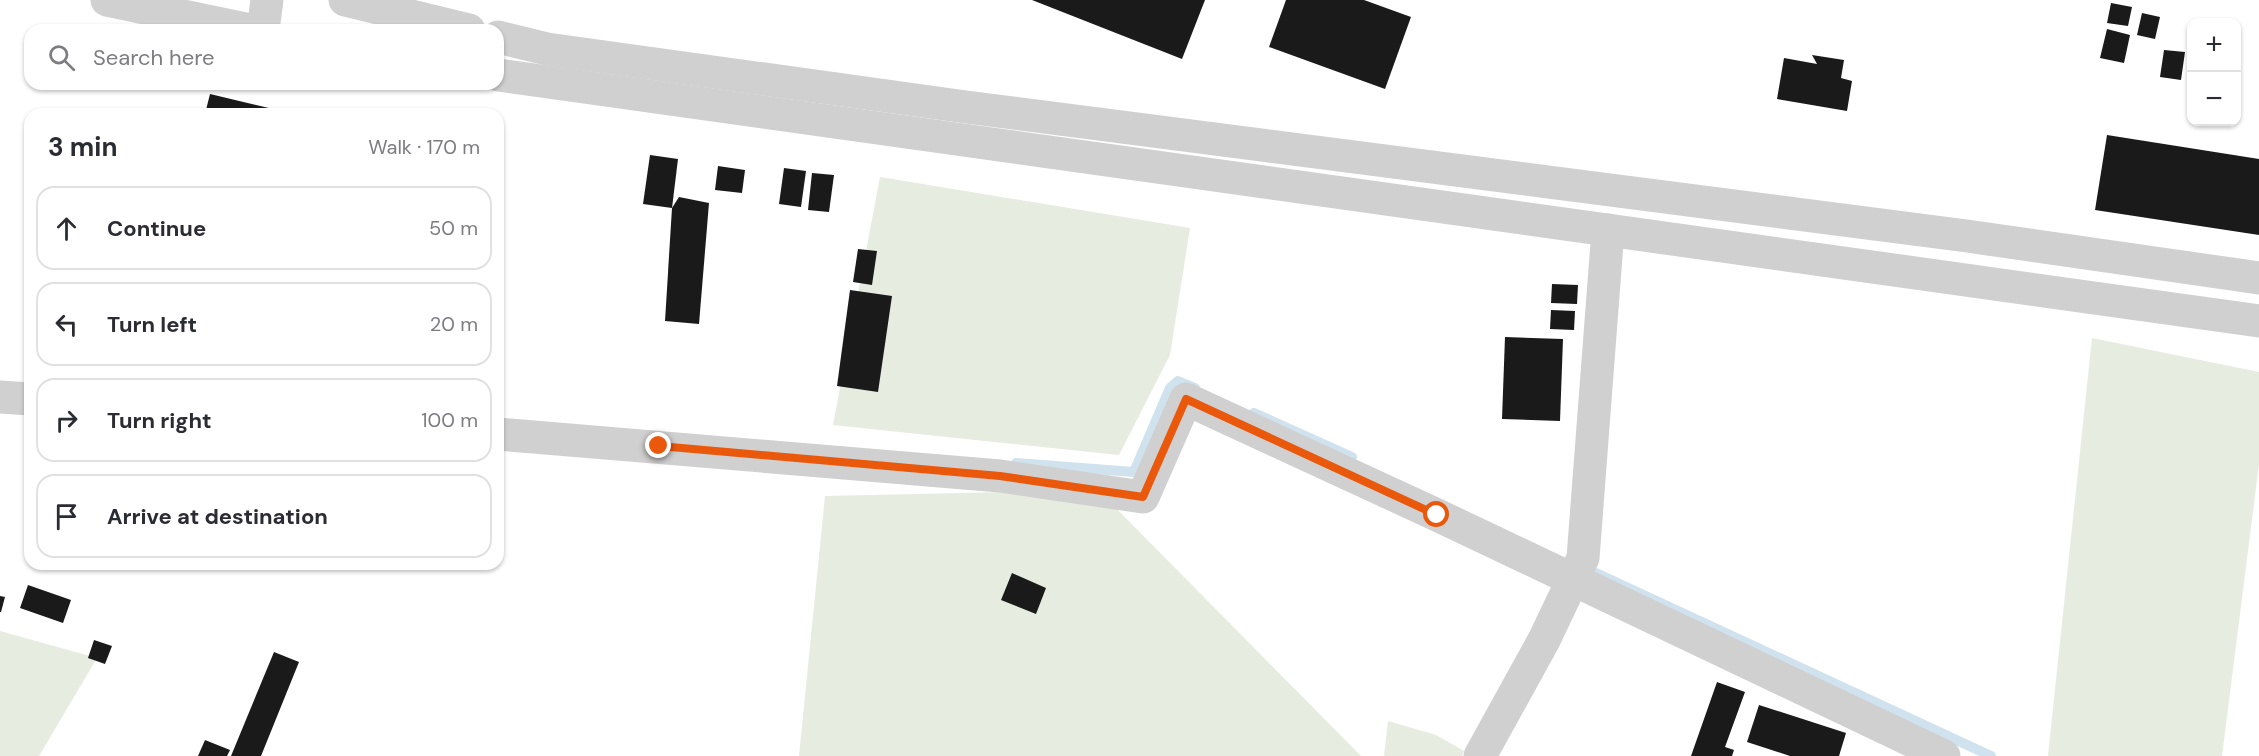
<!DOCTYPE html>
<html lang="en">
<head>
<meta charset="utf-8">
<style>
	:root { --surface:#fff; --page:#f2f2f3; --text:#2b2b33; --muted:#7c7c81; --line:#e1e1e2 }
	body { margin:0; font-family:"DM Sans",sans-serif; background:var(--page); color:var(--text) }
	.controls { position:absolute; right:18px; top:18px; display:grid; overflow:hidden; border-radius:12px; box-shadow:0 2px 4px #0004 }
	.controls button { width:54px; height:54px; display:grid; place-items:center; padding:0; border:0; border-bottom:2px solid var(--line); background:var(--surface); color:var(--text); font:30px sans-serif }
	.stop { position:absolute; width:18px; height:18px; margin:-14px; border:4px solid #ea580c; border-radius:50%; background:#fff }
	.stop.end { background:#ea580c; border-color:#fff; box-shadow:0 2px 6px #0008 }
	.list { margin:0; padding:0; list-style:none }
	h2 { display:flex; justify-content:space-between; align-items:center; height:78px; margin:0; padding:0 24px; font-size:26px }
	h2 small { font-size:20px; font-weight:400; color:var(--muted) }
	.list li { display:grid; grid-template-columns:39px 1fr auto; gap:18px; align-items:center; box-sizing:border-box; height:84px; margin:0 12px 12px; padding:0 12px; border:2px solid var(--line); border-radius:18px }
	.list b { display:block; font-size:22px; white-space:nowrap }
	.list em { font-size:20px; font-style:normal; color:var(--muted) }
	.icon { flex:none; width:33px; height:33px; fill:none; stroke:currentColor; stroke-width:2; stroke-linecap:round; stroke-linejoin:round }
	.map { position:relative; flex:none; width:2259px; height:756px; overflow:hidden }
	.search { position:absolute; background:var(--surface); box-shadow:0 2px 4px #0004; left:24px; top:24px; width:480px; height:66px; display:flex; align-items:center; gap:15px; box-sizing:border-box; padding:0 21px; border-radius:18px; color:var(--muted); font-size:22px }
	.panel { position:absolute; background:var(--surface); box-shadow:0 2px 4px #0004; left:24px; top:108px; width:480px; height:462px; border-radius:18px }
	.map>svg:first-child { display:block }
</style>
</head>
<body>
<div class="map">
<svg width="2259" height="756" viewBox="0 0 2259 756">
	<rect width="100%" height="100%" fill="#fff"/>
	<!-- green -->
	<g fill="#e6ecdf">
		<polygon points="880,177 1190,228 1170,355 1119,455 833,425"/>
		<polygon points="2092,338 2259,372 2259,464 2222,756 2048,756"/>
		<polygon points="1098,490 1361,756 799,756 825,496"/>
		<polygon points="0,631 97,658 39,756 0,756"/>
		<polygon points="1388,721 1436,735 1464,751 1462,756 1384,756"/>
	</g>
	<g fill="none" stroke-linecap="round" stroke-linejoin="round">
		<!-- stream -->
		<g stroke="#cfe2ee" stroke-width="10">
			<polyline points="1254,413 1352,457"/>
			<polyline points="1016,463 1134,472 1170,388 1178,381 1195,388"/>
			<polyline points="1596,573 1991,756"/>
		</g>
	</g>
	<!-- building -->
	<g fill="#1a1a1a">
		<polygon points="1032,0 1205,0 1182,59"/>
		<polygon points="1286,0 1364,0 1411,17 1385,89 1269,47"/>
		<polygon points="2111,3 2132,7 2128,26 2107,23"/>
		<polygon points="2142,13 2160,17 2155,39 2137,35"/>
		<polygon points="2107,29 2130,35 2124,63 2100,58"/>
		<polygon points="2164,50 2185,52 2181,80 2160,77"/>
		<polygon points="1812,55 1844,60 1841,78 1852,81 1847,111 1777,99 1784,58 1817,64"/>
		<polygon points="2190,65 2192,65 2192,83 2187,82"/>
		<polygon points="210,94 290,113 290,114 205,114"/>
		<polygon points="2107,135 2259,159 2259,235 2095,210"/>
		<polygon points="650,155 678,159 672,208 643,204"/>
		<polygon points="718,166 745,170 742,193 715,190"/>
		<polygon points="784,168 806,171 801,207 779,204"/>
		<polygon points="812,173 834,175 829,212 808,210"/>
		<polygon points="679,197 709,203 699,324 665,321 672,208"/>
		<polygon points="858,249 877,251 872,285 853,282"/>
		<polygon points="1552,284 1578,285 1577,304 1551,303"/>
		<polygon points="850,290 892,296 878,392 837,386"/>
		<polygon points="1551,310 1575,311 1574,330 1550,329"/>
		<polygon points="1505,337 1563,339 1560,421 1502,419"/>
		<polygon points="1012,573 1046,588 1036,614 1001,600"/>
		<polygon points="28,585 71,600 63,623 20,608"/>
		<polygon points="0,596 5,597 1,612 0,612"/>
		<polygon points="94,640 112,646 105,664 88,658"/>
		<polygon points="274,652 299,662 261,756 231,756"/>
		<polygon points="1717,682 1745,692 1725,747 1734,750 1732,756 1691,756"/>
		<polygon points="1759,705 1846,733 1839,756 1790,756 1747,742"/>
		<polygon points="205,740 230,750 227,756 198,756"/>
	</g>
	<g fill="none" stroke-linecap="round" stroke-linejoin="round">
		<!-- minor -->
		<g stroke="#d0d0d0" stroke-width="33">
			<polyline points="263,30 267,0"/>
			<polyline points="0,397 30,399"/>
			<polyline points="498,434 1000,476 1143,497 1186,399 1437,515 1944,756"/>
			<polyline points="1480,756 1544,640 1583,558 1608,230"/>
		</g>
		<!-- tertiary -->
		<g stroke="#d0d0d0" stroke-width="33">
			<polyline points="107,0 250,30"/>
			<polyline points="345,0 469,30"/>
			<polyline points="498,37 547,49 966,107 1967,236 2259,278"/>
			<polyline points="498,75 2259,321"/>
		</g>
	</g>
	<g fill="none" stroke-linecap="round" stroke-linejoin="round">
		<!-- route -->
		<polyline stroke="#ea580c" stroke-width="8" points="659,446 1000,476 1143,497 1186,399 1437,515"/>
	</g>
</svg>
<div class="controls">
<button>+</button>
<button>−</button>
</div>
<div class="stop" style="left:1437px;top:515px"></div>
<div class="stop end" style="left:659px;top:446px"></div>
<div class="search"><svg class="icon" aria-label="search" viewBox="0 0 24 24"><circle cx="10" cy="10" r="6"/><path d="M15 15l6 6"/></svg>Search here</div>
<section class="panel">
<h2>3 min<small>Walk · 170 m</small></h2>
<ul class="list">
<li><svg class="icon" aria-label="ahead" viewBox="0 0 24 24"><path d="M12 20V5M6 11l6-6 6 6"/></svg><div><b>Continue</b></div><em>50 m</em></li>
<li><svg class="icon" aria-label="left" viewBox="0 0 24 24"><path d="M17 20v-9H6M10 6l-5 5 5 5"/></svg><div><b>Turn left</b></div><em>20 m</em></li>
<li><svg class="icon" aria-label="right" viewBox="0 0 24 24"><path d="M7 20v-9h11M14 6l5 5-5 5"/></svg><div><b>Turn right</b></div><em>100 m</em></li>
<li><svg class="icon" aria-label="arrive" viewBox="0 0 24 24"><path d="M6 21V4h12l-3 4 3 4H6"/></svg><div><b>Arrive at destination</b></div></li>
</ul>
</section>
</div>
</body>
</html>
